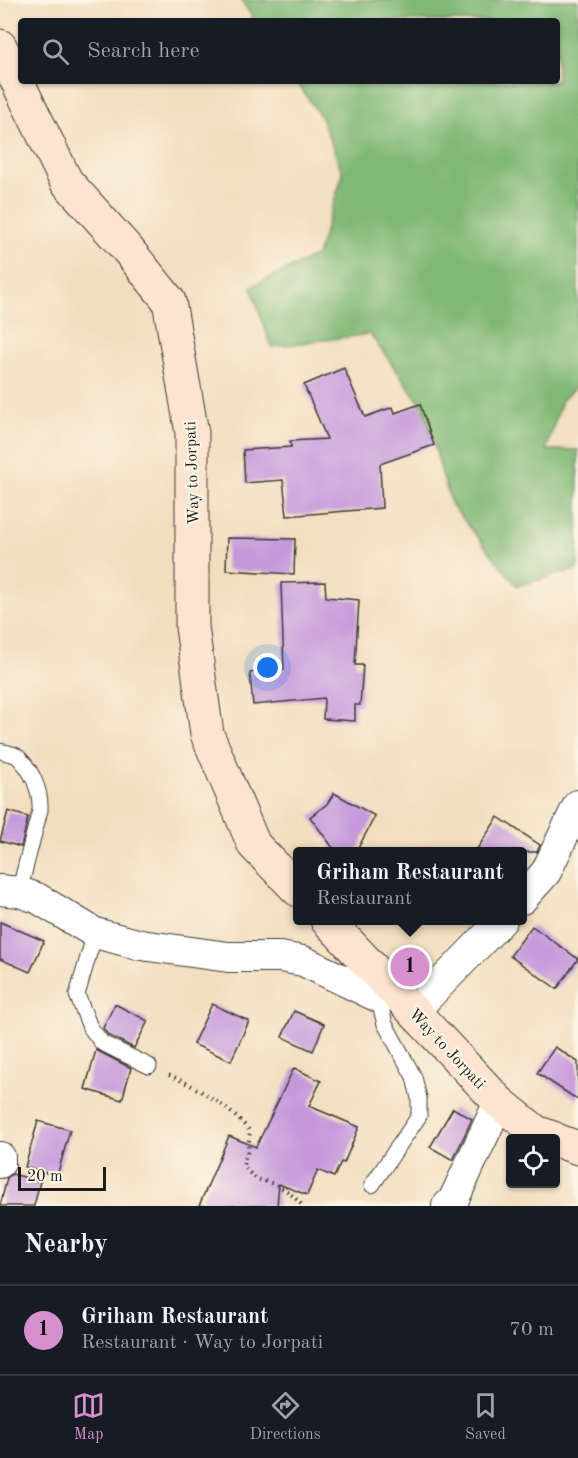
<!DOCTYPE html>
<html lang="en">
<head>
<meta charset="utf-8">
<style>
	:root { --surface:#171b24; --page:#20242c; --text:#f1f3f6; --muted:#9ea1a6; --line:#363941; --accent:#d690ce }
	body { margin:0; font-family:"Old Standard TT",serif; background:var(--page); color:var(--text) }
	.controls { position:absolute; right:18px; bottom:18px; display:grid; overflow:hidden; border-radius:6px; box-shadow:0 2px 4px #0004 }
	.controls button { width:54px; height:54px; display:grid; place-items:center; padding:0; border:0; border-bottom:2px solid var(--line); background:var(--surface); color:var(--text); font:30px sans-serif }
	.scale { position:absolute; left:18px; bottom:15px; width:88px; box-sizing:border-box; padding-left:6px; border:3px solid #1c1c1c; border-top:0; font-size:16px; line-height:21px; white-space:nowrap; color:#1c1c1c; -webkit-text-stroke:4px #fcf5e5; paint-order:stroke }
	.you { position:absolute; left:268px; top:668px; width:21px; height:21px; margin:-15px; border:4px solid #fff; border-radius:50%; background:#1a73e8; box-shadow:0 0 0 9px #1a73e833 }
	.badge { display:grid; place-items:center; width:39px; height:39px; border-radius:50%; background:var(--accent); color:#111; font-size:20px; font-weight:700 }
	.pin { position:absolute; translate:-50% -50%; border:3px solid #fff; box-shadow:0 2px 6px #0006 }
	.popup { position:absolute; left:293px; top:847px; width:234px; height:78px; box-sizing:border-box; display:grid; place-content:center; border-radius:6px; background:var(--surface); filter:drop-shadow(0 2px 4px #0005); font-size:20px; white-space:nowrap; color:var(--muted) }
	.popup b { font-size:22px; color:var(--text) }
	.popup::after { content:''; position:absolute; left:50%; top:100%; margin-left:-12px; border:12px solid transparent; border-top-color:var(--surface) }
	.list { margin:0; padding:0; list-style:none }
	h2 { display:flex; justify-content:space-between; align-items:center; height:78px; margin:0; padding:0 24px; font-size:26px }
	h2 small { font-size:20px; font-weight:400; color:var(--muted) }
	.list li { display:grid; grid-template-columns:39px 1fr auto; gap:18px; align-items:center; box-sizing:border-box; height:90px; padding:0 24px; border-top:2px solid var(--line) }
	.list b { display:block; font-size:22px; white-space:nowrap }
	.list p { margin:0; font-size:20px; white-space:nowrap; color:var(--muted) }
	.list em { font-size:20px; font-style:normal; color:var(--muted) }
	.icon { flex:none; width:33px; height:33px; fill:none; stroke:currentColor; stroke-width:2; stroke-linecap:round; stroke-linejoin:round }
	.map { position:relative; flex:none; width:578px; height:1206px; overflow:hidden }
	.search { position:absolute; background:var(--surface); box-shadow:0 2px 4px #0004; left:18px; right:18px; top:18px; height:66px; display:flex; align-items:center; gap:15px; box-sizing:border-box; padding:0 21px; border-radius:6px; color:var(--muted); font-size:22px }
	.sheet { height:168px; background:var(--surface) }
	nav { display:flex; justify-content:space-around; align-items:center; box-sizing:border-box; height:84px; border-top:2px solid var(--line); background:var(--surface); font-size:16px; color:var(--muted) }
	nav a { display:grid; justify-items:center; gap:3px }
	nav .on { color:var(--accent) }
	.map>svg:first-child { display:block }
</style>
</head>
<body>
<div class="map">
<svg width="578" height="1206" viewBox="0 0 578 1206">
	<rect width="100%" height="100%" fill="#fcf5e5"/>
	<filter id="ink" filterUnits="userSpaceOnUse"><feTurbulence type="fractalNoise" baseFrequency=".0167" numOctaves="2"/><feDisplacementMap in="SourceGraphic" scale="12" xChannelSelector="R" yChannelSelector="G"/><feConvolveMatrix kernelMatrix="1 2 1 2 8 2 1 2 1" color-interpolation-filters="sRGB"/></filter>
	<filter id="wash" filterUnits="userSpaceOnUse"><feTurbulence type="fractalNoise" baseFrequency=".008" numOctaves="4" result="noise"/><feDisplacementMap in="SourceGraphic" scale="24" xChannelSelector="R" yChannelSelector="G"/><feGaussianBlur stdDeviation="1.35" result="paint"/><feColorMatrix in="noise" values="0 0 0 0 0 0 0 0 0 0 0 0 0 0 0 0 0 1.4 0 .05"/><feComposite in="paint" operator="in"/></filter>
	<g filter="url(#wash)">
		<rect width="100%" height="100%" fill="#f2debf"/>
		<!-- forest -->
		<polygon fill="#80b875" stroke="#4e6a48" stroke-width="1.5" points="241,0 578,0 578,385 562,400 546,450 578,450 578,569 517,586 451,504 423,407 370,334 271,347 251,287 317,255 343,174 321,117 296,81 557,81 557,21 255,21"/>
		<g id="blocks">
			<!-- building -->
			<g fill="#c598db">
				<polygon points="344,368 365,417 393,407 395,413 420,404 434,445 380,464 382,508 287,516 283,480 245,483 243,450 291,447 290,441 327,439 304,385"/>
				<polygon points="227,538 295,539 294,574 226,570"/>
				<polygon points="325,582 326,597 359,600 355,665 363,665 360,705 355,705 355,721 323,719 324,698 253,705 250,673 284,670 281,583"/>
				<polygon points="334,793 375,816 356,852 336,852 310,817 327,804"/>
				<polygon points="8,811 28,817 21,847 0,841"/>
				<polygon points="498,817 540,845 537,852 475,852"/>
				<polygon points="0,922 44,941 30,972 0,959"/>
				<polygon points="532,926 578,959 557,989 510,956"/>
				<polygon points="115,1004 148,1021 134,1048 108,1035 103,1028"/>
				<polygon points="212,1004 249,1021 231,1061 193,1044"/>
				<polygon points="294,1011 324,1024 313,1051 282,1037"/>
				<polygon points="555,1047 578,1062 578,1100 537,1073"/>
				<polygon points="96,1050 131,1068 122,1100 85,1089"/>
				<polygon points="294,1068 321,1081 309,1106 359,1127 344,1163 341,1162 334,1177 318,1170 307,1195 279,1184 277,1206 199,1206 229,1136 256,1147"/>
				<polygon points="453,1108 472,1119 453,1160 430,1147"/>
				<polygon points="38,1121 70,1130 57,1176 25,1167"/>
				<polygon points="12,1174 40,1181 34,1206 0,1206 7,1178"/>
			</g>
		</g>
	</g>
	<g filter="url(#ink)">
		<use href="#blocks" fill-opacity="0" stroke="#3c3934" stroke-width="1.5"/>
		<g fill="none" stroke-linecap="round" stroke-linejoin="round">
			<!-- lane casing -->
			<g stroke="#3c3934" stroke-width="17">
				<g id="lane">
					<path d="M0,751c6,2 14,2 18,6 14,13 23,34 22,53l-21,82"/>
					<polyline points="95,933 77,995 90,1027 102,1043 149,1066"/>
					<polyline points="372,1185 419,1116 419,1098 414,1077 385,1024 378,997"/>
				</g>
			</g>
			<!-- street casing -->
			<g stroke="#3c3934" stroke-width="32">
				<g id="street">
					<polyline points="0,890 19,892 37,898 95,933 141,945 228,957 280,957 303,961 378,997 398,994"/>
					<polyline points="522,899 546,872 578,805"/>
					<polyline points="414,1011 502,920"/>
					<polyline points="0,1157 0,1163"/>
					<polyline points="447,1206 453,1201 499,1102"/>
				</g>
			</g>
			<!-- secondary casing -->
			<g stroke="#3c3934" stroke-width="35">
				<g id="secondary">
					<polyline points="0,46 66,181 128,250 169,301 192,433 192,627 207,734 254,845 298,890"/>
					<polyline points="327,920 499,1102 536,1132 553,1138"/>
					<polyline points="556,1140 578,1148"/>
				</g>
			</g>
			<!-- path -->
			<path stroke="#3c3934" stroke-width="4" stroke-dasharray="1.5 4.5" stroke-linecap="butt" d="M169,1075c30,13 59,31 81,56l-2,19 -5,15c15,20 17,12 37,22 9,4 16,12 23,19"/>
			<!-- lane -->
			<use href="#lane" stroke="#fff" stroke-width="15"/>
			<!-- street -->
			<use href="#street" stroke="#fff" stroke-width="30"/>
			<!-- secondary -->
			<use href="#secondary" stroke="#fde4d1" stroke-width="33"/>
		</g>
	</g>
	<g text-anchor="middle" stroke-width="4.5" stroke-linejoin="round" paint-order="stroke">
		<!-- street labels -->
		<g font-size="16" fill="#1c1c1c" stroke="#fcf5e5">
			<text transform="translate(191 473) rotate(-92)" y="6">Way to Jorpati</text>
			<text transform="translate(448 1048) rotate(47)" y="6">Way to Jorpati</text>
		</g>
	</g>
</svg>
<div class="controls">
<button><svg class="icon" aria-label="locate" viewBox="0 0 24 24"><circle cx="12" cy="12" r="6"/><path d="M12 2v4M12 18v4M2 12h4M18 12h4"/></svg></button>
</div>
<div class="scale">20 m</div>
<div class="you"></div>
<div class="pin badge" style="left:410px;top:967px">1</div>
<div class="popup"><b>Griham Restaurant</b>Restaurant</div>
<div class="search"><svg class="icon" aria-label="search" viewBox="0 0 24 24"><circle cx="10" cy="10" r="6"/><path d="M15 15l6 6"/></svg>Search here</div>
</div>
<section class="sheet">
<h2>Nearby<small></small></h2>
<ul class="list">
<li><span class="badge">1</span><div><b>Griham Restaurant</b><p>Restaurant · Way to Jorpati</p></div><em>70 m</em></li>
</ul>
</section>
<nav>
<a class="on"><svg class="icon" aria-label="map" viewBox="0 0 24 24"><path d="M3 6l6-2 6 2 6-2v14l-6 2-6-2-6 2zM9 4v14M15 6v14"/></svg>Map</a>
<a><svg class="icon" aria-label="directions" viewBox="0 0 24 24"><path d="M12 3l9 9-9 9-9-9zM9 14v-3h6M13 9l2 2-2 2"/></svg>Directions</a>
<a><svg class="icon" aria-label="saved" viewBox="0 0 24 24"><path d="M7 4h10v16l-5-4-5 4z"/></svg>Saved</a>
</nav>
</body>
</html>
